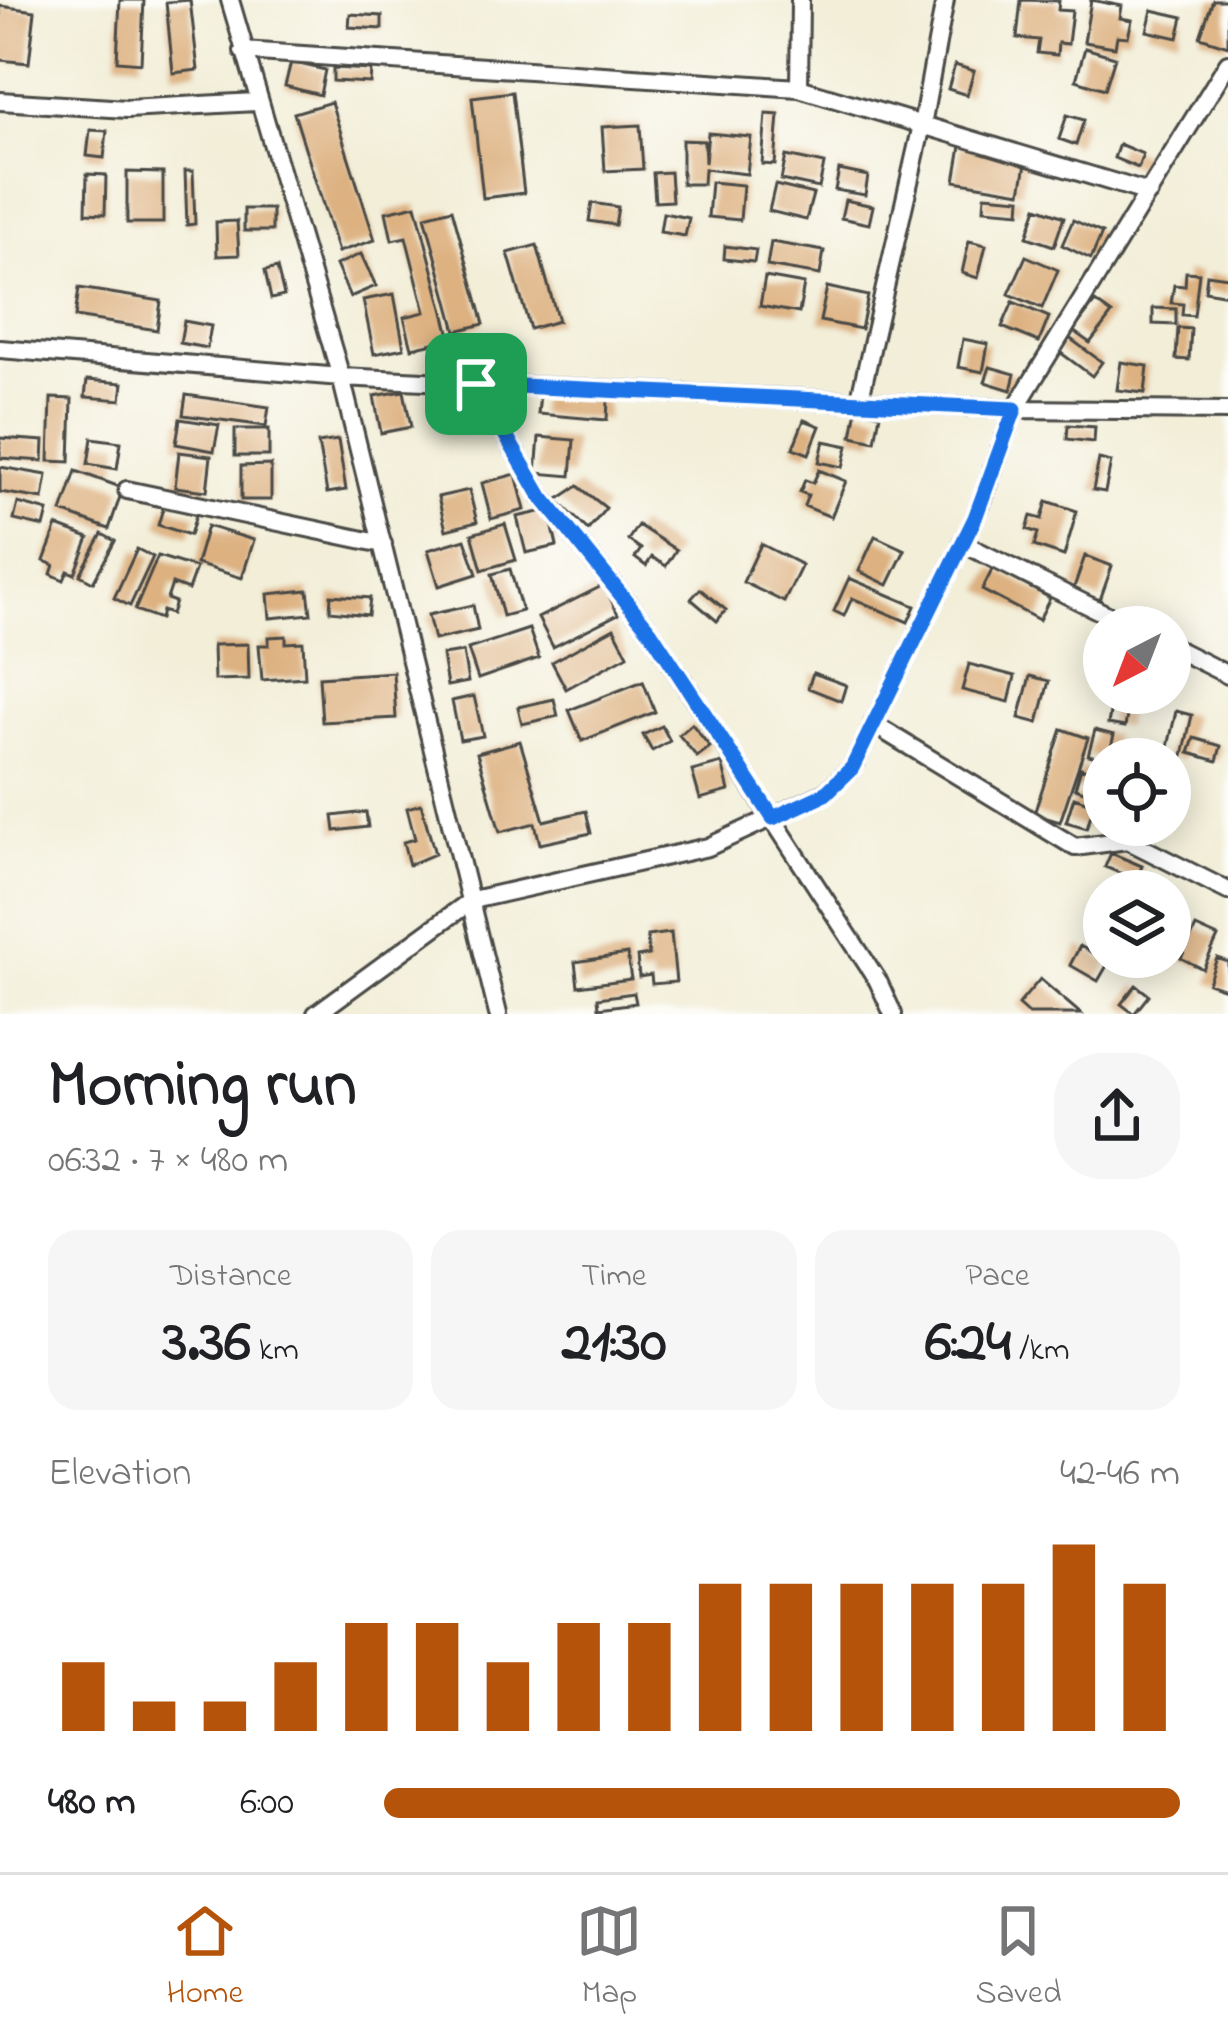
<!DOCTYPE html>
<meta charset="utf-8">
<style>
:root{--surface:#fff;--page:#f6f6f6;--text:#202124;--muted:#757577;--line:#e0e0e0;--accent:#b45309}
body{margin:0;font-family:"Indie Flower",sans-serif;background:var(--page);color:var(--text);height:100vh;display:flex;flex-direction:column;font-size:45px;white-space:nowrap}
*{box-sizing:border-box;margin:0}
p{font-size:39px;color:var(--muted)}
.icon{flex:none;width:66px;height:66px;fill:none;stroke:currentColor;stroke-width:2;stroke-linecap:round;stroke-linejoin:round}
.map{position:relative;height:1014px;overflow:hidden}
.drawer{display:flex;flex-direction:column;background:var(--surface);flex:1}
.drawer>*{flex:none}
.needle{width:78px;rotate:222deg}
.tools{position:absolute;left:1083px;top:606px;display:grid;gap:24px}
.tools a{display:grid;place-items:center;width:108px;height:108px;border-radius:50%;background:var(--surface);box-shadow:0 6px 30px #0003;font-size:60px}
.pin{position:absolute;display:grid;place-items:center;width:102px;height:102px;color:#fff;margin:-51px;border-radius:24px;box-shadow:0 6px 18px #0006}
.round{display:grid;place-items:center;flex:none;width:126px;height:126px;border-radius:48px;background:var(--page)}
.overview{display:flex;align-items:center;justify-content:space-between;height:204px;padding:0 48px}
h1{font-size:66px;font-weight:700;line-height:90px}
.stats{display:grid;grid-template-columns:repeat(3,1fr);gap:18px;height:204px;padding:12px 48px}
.stats div{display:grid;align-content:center;border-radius:30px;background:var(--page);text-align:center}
.stats b{font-size:60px;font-weight:700}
.stats small{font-size:33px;font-weight:400}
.stats p{font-size:33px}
.chart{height:336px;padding:24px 48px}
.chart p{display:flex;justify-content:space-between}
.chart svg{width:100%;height:216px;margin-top:12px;stroke:var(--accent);stroke-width:6}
ul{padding:0 48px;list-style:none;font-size:39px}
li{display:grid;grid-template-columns:192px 144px 1fr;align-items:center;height:90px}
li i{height:30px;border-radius:15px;background:var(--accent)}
.dock{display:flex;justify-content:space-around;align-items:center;height:168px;border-top:3px solid var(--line);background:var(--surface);font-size:33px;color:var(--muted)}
.dock a{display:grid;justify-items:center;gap:6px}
.dock .selected{color:var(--accent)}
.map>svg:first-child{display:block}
.building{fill:#ddb180}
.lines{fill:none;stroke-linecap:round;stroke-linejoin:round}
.minor-casing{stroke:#494845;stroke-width:22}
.minor{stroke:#fff;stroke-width:16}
.route-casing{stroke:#fff;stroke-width:24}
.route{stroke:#1a73e8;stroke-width:15}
</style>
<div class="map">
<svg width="1228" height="1014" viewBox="0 0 1228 1014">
<rect width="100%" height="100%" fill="#fdfcf7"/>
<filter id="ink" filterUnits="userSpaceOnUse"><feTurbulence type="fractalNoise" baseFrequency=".00833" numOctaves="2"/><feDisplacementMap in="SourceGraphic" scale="24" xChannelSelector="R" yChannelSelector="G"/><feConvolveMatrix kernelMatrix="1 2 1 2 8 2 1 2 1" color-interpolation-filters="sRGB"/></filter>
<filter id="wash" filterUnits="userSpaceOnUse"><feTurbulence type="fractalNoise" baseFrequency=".004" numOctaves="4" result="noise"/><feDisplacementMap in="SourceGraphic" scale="48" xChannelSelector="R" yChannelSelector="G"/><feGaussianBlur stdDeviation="2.7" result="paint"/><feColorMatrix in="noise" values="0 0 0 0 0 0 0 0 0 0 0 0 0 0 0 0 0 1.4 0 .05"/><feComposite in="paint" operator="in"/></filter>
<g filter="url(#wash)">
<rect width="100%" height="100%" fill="#f2eed8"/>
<g id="blocks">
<path class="building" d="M120,0h24l-3,63 -24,-2z
M190,0l8,70 -25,3 -7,-71z
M1021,0l38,1 -1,9 14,1 -4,33 -10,-1 -1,12 -20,-2 2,-13 -22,-2z
M1091,0l31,6 -2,12 12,2 -4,17 -11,-1 -2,11 -31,-5z
M1213,0h15v46l-28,-9z
M0,6l35,5 -6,52 -29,-3z
M1152,10l31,7 -5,21 -31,-7z
M350,14l32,2v13l-33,-2z
M1085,48l30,9 -10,32 -29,-9z
M291,62l34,8 -5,25 -35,-9z
M955,65l19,6 -7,24 -19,-6z
M333,68l38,2 -1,13 -37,-2z
M512,92l12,101 -41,5 -11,-101z
M331,102l44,138 -37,12 -44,-139z
M766,114l13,1 -4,50 -13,-1z
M1067,115l17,5 -8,25 -17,-6z
M640,125l3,44 -38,2 -3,-44z
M90,130l17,1 -3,27 -17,-2z
M708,133l43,4 -4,37 -43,-5 -1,15h-21v-44l22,1 1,22z
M1119,144l24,10 -5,14 -24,-10z
M961,146l66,12 -6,34 -66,-11z
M786,156l38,8 -5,24 -38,-8z
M839,170l29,6 -3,19 -30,-5z
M185,171h8l2,53 -8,1z
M127,172l36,1v50h-36z
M670,172l2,29 -17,1 -2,-29z
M87,174l19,1 -1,39 -19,-1z
M711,182l32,3 -3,35 -32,-3z
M775,185l38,9 -7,26 -37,-9z
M985,195l36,3 -1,14 -36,-3z
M845,200l28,6 -4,18 -28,-6z
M592,203l26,4 -3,18 -26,-4z
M416,205l35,134 -39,9 -8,-31 21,-5 -19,-75 -14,3 -6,-28z
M1037,207l27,10 -10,29 -27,-9z
M244,209h28v22h-28z
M452,209l32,115 -28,7 -31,-115z
M663,213l26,5 -4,18 -25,-4z
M1073,220l29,13 -11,26 -29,-14z
M237,221l2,34 -22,1 -1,-34z
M969,241l17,4 -8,33 -16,-5z
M771,242l53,9 -4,24 -53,-9z
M537,245l21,76 -28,8 -22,-76z
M725,246l31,4 -2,12 -30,-3z
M361,254l15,32 -26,11 -14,-32z
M1026,256l32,14 -16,38 -33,-14z
M277,268l7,28 -13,3 -6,-28z
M1186,272l13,1 -5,43 -12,-1 1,-11 -12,-1 3,-18 11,1z
M1207,274l21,3v18l-23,-4z
M765,277l39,7 -5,29 -39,-7z
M827,287l41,9 -7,33 -41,-8z
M79,288l82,13 -4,29 -82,-13z
M394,294l10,54 -30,6 -11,-54z
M1013,302l36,15 -10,25 -37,-15z
M1095,302l17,12 -22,29 -17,-12z
M1153,308l23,1v16l-23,-1z
M184,321l27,5 -4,22 -27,-5z
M1178,328l13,1 -2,31 -13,-1z
M1068,337l34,25 -10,14 -35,-26z
M963,339l25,5 -5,28 -25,-5z
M1121,362l27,4 -3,27 -28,-3z
M990,367l25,7 -4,16 -26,-8z
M87,380l36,3 -2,17 -36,-3z
M404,391l7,36 -30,6 -7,-37z
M540,394l68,6 -1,20 -69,-6z
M186,395l83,12 -3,19 -83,-11z
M51,398l21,1 -2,63 -21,-1z
M857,409l23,5 -5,27 -23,-5z
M180,419l39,6 -5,26 -38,-7z
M804,420l16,6 -11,28 -16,-6z
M1068,425l27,2 -1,15 -27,-3z
M235,429h34v27h-34z
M539,437l35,3 -3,36 -35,-3z
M0,438l44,3 -1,20 -43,-3z
M92,438l29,4 -4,27 -29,-5z
M338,440l8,50 -19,3 -9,-50z
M824,441l24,5 -5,21 -24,-5z
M179,452l32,4 -4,35 -32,-4z
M1099,459l12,3 -6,30 -12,-2z
M271,465v35h-30v-34z
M0,467l47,8 -4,24 -43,-7z
M819,470l27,11 -15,36 -27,-11 4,-11 -8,-3 5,-12 8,3z
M76,471l47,17 -14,41 -47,-17z
M516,474l9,36 -34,9 -9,-36z
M578,486l28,22 -18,22 -31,-30z
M469,490l8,32 -31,8 -8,-33z
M1047,501l30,10 -13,45 -30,-10 4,-13 -11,-4 4,-13 11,3z
M18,503l30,8 -4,16 -30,-7z
M164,505l32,10 -6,20 -32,-10z
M549,510l8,36 -31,7 -9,-36z
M505,524l11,36 -34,10 -10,-36z
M638,525l38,25 -10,16 -14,-9 -6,9 -11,-8 6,-9 -13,-9z
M57,526l32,12 -14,36 -7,-3 -4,9 -13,-6 3,-9 -10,-4z
M207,526l47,14 -12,38 -46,-14z
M102,534l13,7 -22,41 -13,-7z
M875,536l30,14 -17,35 -29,-14z
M465,539l12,35 -38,12 -11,-36z
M761,544l41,21 -18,37 -41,-20z
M137,549l16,8 -23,49 -16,-8z
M158,556l38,12 -8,22 -16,-6 -5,15 8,3 -4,12 -9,-3 -2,8 -25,-9z
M1085,556l27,10 -12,34 -27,-10z
M993,568l57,30 -11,22 -57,-30z
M510,569l12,42 -19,5 -11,-42z
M849,578l66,28 -7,16 -56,-24 -8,18 -10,-5z
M604,585l14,29 -65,33 -15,-29z
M700,589l26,21 -9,11 -26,-22z
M308,590l3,24 -41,4 -2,-24z
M331,595l39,3 -2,17 -38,-4z
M473,605l5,25 -44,10 -6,-25z
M614,628l14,27 -62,34 -14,-27z
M529,629l10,29 -61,21 -10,-30z
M286,636v7l17,-1 2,35 -43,3 -3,-35h10v-8z
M248,644l1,35 -35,1 -1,-35z
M463,652l5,30 -21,4 -5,-31z
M969,664l46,12 -6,26 -47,-12z
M393,672l3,46 -74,4 -3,-45z
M813,673l33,12 -5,16 -33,-13z
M1030,676l19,5 -11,42 -19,-5z
M643,681l12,31 -73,29 -13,-31z
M474,696l9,40 -23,4 -8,-39z
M554,699l4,17 -36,8 -4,-17z
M1112,702l17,3 -4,22 -17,-3z
M1176,711l16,4 -10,45 -16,-4z
M692,724l18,23 -13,10 -18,-22z
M662,726l8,15 -18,10 -9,-16z
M1062,729l26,9 -28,84 -26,-8z
M1095,730l19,5 -6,24 -20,-4z
M1194,738l27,8 -4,15 -28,-8z
M520,741l24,80 42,-10 5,22 -51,11 -5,-21 -35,9 -23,-79z
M722,763l7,28 -29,8 -8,-28z
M1081,768l18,7 -6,19 -18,-6z
M1074,797l20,7 -7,24 -21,-6z
M421,804l14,50 -26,11 -6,-23 12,-3 -8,-31z
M366,812l2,15 -33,4 -2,-15z
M1111,853l31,13 -6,14 -31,-13z
M1196,927l22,10 -15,32 -22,-11z
M671,933l5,49 -24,2 -1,-9 -12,2 -2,-20 12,-2 -2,-19z
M1080,946l29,16 -11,19 -28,-16z
M627,954l4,25 -53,7 -3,-24z
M1217,958l11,4v28l-20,-7z
M1040,979l41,35h-53l-10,-9z
M1136,985l13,10 -15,19 -13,-10z
M634,993l2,10 -37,5 -1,-10z"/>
</g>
</g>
<g filter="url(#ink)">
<use href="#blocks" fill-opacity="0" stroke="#494845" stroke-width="3"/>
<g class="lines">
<defs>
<path id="minor" d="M230,0l111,377 157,637
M800,0l-1,88 350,105
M243,51l556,37
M0,101l127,8 129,-7
M0,349l341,28 674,32 213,2
M476,384l63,109 112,139 227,349 15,33
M859,402l63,-277 23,-125
M127,490l256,54
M962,543l170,84
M1170,646l58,29
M873,724l202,123 52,-7 101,51
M316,1014l156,-114 236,-53 117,-54 27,-25 123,-250 40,-109 213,-346"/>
</defs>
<use href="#minor" class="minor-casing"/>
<use href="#minor" class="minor"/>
</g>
</g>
<g class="lines" filter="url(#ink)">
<defs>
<path id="route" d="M476,384l539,25 -40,109 -123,250 -27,26 -52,24 -122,-186 -112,-139z"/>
</defs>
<use href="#route" class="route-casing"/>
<use href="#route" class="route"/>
</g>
</svg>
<div class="tools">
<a><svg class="needle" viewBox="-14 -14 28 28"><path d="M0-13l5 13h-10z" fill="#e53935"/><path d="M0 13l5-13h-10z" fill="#757577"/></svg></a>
<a><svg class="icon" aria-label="locate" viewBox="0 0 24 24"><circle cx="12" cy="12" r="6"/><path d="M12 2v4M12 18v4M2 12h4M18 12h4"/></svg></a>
<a><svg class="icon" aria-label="layers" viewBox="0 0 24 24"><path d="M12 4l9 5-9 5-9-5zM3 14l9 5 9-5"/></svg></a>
</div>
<div class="pin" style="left:476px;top:384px;background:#1e9e55"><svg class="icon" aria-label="arrive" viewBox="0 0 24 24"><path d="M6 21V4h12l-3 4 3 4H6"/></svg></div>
</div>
<section class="drawer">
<div class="overview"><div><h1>Morning run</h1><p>06:32 · 7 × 480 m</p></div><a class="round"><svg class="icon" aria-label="share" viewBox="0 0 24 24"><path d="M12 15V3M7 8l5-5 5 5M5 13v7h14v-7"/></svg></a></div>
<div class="stats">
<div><p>Distance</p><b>3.36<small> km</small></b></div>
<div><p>Time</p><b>21:30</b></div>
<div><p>Pace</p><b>6:24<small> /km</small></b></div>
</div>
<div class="chart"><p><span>Elevation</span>42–46 m</p>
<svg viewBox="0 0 160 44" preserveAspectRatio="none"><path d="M5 44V30M15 44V38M25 44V38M35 44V30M45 44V22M55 44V22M65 44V30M75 44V22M85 44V22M95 44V14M105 44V14M115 44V14M125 44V14M135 44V14M145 44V6M155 44V14"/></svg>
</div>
<ul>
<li><b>480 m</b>6:00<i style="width:100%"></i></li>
</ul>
</section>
<nav class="dock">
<a class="selected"><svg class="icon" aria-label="home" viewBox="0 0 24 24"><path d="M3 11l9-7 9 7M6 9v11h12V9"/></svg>Home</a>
<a><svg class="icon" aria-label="map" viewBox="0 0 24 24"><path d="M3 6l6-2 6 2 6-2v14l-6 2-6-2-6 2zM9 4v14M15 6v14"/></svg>Map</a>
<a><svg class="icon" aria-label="saved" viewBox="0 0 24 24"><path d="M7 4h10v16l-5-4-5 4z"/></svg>Saved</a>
</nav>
